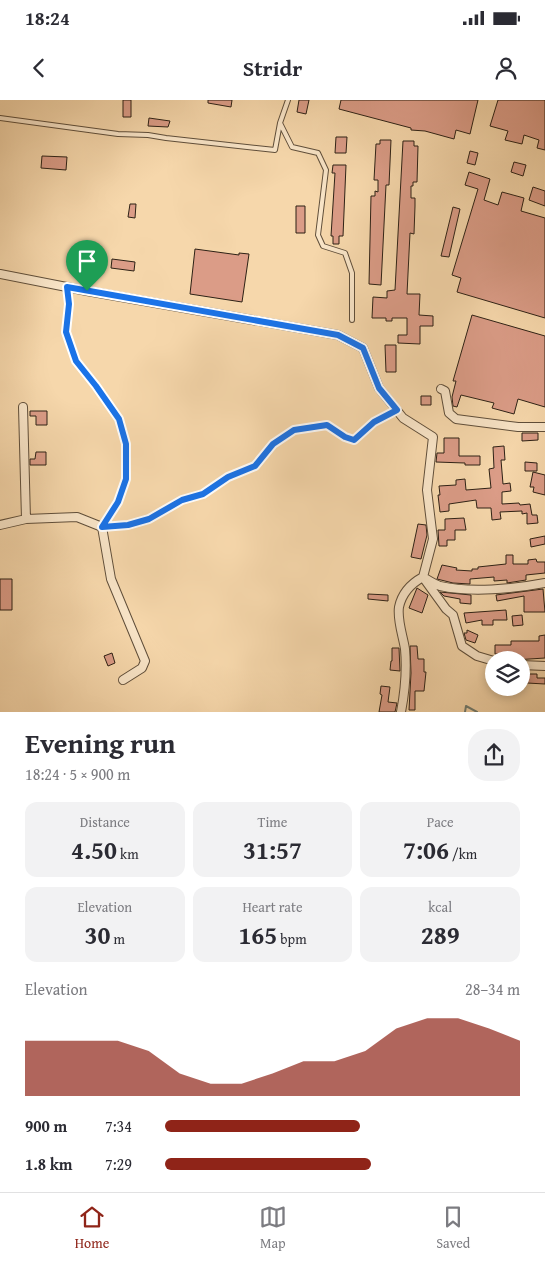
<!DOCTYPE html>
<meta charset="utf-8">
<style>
:root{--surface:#fff;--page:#f2f2f3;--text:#2b2b33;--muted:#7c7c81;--line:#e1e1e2;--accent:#8f2418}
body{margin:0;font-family:"Gentium Book Plus",serif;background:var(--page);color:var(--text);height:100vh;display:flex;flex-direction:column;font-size:19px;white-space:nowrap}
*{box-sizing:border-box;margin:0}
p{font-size:16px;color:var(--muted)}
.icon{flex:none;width:28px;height:28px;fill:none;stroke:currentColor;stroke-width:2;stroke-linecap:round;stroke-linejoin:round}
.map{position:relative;height:612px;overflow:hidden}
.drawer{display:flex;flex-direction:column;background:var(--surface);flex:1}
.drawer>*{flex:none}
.fabs{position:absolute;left:485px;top:551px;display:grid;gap:10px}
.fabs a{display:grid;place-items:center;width:45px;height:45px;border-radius:50%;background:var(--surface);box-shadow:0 2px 8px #0003;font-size:25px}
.pin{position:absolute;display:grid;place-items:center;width:42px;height:42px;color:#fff;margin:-51px -21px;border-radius:50% 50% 50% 0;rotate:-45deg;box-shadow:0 0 5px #0007}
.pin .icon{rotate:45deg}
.round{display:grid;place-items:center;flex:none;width:52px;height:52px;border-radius:20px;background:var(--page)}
.headline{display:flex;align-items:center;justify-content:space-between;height:85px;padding:0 25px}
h1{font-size:28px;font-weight:700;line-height:38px}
.metrics{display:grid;grid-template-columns:repeat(3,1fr);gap:8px;height:85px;padding:5px 25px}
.metrics div{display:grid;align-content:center;border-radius:12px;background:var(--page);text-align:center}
.metrics b{font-size:25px;font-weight:700}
.metrics small{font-size:14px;font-weight:400}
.metrics p{font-size:14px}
.chart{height:140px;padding:10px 25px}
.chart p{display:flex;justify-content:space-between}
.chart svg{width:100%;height:90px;margin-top:5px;fill:var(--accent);opacity:.7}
ul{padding:0 25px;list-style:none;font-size:16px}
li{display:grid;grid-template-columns:80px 60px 1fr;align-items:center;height:38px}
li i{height:12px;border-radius:6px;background:var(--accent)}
.status{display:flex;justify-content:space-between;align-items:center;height:35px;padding:0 25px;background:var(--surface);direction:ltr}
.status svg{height:14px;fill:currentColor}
header{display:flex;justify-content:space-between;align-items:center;height:65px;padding:0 25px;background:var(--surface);font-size:22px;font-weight:700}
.dock{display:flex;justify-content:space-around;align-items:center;height:70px;border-top:1px solid var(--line);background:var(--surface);font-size:14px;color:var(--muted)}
.dock a{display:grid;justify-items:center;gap:2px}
.dock .current{color:var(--accent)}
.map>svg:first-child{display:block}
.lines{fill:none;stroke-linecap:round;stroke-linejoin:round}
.stream{stroke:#707c70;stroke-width:2}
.building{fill:#db9c87;stroke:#2d2115}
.service-casing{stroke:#5f4e3a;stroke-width:6}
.minor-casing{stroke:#5f4e3a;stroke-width:10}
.path{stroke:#2d2115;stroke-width:1;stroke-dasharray:1 2.5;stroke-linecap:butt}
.service{stroke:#f9e5c8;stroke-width:4}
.minor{stroke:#f9e5c8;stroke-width:8}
.route-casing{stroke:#fff;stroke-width:10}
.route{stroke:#1a73e8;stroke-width:6}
</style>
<div class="status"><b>18:24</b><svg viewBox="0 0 49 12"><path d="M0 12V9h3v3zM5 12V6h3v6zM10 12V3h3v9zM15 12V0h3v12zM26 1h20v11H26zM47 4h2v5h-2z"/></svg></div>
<header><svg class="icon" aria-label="back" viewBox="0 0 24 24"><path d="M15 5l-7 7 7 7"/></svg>Stridr<svg class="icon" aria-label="person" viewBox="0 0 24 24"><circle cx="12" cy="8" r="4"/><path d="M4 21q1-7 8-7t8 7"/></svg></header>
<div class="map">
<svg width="545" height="612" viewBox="0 0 545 612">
<rect width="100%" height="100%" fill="#f6d7ab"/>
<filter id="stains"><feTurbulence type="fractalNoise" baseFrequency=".004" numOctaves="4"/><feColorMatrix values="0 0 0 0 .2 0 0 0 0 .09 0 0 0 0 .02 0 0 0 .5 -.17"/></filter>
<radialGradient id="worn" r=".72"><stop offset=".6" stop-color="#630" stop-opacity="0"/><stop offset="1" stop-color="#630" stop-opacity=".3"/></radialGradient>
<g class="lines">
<path class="stream" d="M465,612l1,-6 11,6"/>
</g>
<path class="building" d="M123,0h8v17h-8z
M208,0h24l-1,7 -23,-4z
M299,0h10l-3,14 -9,-2z
M341,0h137l-8,34 -14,-4 -2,9 -29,-8 -14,-1v-2l-72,-19z
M498,0h47v50l-8,-2 2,-8 -15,-5 -2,9 -17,-4 3,-9 -18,-5z
M149,18l21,3 -2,6 -20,-1z
M336,37h11l-1,16h-11z
M380,40h11l-2,45h-3l-5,100 -12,-1 2,-88h4v-5l3,1v-12h-4l2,-36h4z
M403,41h11v5h4l-1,36h-4v4h-2v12h4v8l-1,28 -4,-1 -3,61h13l-1,21 14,1v10h-13v18l-22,-1v-8h9v-17h-15v3h-6v-3h-14l1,-21 14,1v-7l8,-1z
M470,51l8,2 -3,12 -8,-2z
M42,56l25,1 -1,13 -25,-2z
M514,62l12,3 -3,11 -12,-4z
M333,65h13l-3,71h-4v8h-6v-8h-2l4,-63h-3z
M469,72l21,7 -6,21 14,5 4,-13 22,6 -3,13 24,7v100l-88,-26 4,-14 -9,-3 26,-86 -13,-4z
M533,87l12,4v15l-16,-6z
M130,104h6l-1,14 -7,-1z
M296,106h9v27h-9z
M453,107l7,2 -11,48 -8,-1z
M195,149l44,6v-2l10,1 -7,48 -52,-8z
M112,159l23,3 -1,9 -23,-3z
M472,215l73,21v71l-27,-8 -4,15 -22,-6 2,-5 -33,-8 -4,12 -4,-1 -1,-9 4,-16h-3z
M385,245h11v27h-10z
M421,296h10v9h-10z
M30,311h17v14h-11v-9h-6z
M522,333h16v7l-16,1z
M444,338h15v18h21v9h-15v-2l-29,-1 1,-9h7z
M504,346l1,14h-4l2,24 7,-1 1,8 -9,1v12l17,-1 1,2 10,-1 2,11h5l1,8 -11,1v-11l-5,1v-3l-22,1 1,7 -9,1 -1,-12h-14l-1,-8 -27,4v7l-9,1 -2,-17h2l-1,-9 17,-1v-5l9,-1 1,11 25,-2 -2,-19 5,-1 -1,-21z
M36,352h10v13h-16v-6h5z
M525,362l12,1v8h-12z
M533,372l12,3v20l-12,-3 1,-5h-4z
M464,418l2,12h-11v10h-8v6h-8l-1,-16h7v-11z
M418,424l8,1 1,10 -6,24 -10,-2z
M545,436v8l-14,3 -1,-8z
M506,455h7v9h15v-4l8,-1 1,3h8v11l-19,2v5l-19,3v-3l-13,1v-4l-24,2v5l-17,-1 -16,-4 5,-14 15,3 -1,2 16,1v-2h6v-2l28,-3z
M0,479h12v31h-12z
M417,488l11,7 -6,18 -13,-5z
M543,489l2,23h-21v-16l-27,5 -1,-6z
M440,492l31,3v9l-11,-1v-4l-16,-3z
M368,494l20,1v6l-20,-2z
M506,510l1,10h-14v5h-11v-5l-16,3 -2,-10z
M522,515l1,10 -10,1 -1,-10z
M467,530l11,5 -3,8 -9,-3 -2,-7h3z
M545,535v23l-31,2v-6h-19v-9h16v-4h28v-5z
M410,546h7l1,13h6v13h2l-2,19h-9v19h-6l2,-37z
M392,548h7l1,23 -10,-1 1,-9h1z
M112,553l3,10 -7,3 -4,-10z
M521,574h16v4h8v6l-18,-1v-3h-6z
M381,586l9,1 -2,15 9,1 -2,9h-16l3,-17 -2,-1z"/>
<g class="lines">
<defs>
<path id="service" d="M288,0l-8,23 12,24 26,6 8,17 -8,65 5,11 22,7 7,20v47
M0,18l118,16 30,1 18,3 109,12 5,-27"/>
<path id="minor" d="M0,174l87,17 251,44 25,13 16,40 24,30 30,19 -6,53 6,49 -10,38c-11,6 -21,16 -24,30 -2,13 4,29 6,42 2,22 0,42 -4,63
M441,289l4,2 4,22 7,6 62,8h27
M26,419l51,-2 25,10 9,52 34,82 -3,7 -19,12
M0,425l26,-6 -3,-112
M423,477c5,3 11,7 17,9 30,7 74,3 105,-3
M425,480l21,29 7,6 9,31 15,10 17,5
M521,565l24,1"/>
</defs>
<use href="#service" class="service-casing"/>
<use href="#minor" class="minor-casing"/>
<path class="path" d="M68,196l-2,36 10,29 20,25 23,33 7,25v35l-8,23 -12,18
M110,426l18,-1 21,-6 33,-19 21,-7 25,-16 27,-11 18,-22 21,-14 33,-5 18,12 9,3 20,-18 15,-8"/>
<use href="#service" class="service"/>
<use href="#minor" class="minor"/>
</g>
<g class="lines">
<defs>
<path id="route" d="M67,187l271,48 25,13 16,40 18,22 -23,12 -20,18 -9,-3 -18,-12 -33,5 -21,14 -18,22 -27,11 -25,17 -21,6 -33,19 -21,6 -26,2 16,-25 8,-23v-35l-7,-25 -23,-33 -20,-25 -10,-29 3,-28z"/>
</defs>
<use href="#route" class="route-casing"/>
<use href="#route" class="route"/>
</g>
<rect width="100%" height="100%" filter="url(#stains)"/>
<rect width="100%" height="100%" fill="url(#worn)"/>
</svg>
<div class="fabs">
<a><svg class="icon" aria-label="layers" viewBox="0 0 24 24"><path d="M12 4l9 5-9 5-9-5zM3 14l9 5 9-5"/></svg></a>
</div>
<div class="pin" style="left:87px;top:191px;background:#1e9e55"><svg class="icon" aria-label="arrive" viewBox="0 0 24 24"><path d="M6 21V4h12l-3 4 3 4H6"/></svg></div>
</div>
<section class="drawer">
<div class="headline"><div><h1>Evening run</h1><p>18:24 · 5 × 900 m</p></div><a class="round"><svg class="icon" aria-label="share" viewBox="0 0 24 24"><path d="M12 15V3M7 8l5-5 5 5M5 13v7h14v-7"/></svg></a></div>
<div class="metrics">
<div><p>Distance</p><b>4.50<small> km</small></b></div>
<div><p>Time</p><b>31:57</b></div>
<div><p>Pace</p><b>7:06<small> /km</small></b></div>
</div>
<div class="metrics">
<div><p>Elevation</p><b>30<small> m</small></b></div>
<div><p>Heart rate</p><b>165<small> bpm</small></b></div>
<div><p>kcal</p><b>289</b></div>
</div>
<div class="chart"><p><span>Elevation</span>28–34 m</p>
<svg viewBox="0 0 160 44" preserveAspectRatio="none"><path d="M0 44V17L10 17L20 17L30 17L40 22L50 33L60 38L70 38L80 33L90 27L100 27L110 22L120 11L130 6L140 6L150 11L160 17V44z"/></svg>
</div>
<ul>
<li><b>900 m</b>7:34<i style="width:55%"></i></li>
<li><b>1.8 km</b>7:29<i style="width:58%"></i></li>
</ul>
</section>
<nav class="dock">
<a class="current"><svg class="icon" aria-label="home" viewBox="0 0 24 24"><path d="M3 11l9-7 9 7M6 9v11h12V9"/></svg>Home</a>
<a><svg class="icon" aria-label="map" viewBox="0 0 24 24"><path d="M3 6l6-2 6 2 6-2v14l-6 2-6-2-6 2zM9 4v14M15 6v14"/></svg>Map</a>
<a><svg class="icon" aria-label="saved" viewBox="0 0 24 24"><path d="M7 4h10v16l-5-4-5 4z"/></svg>Saved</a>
</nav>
